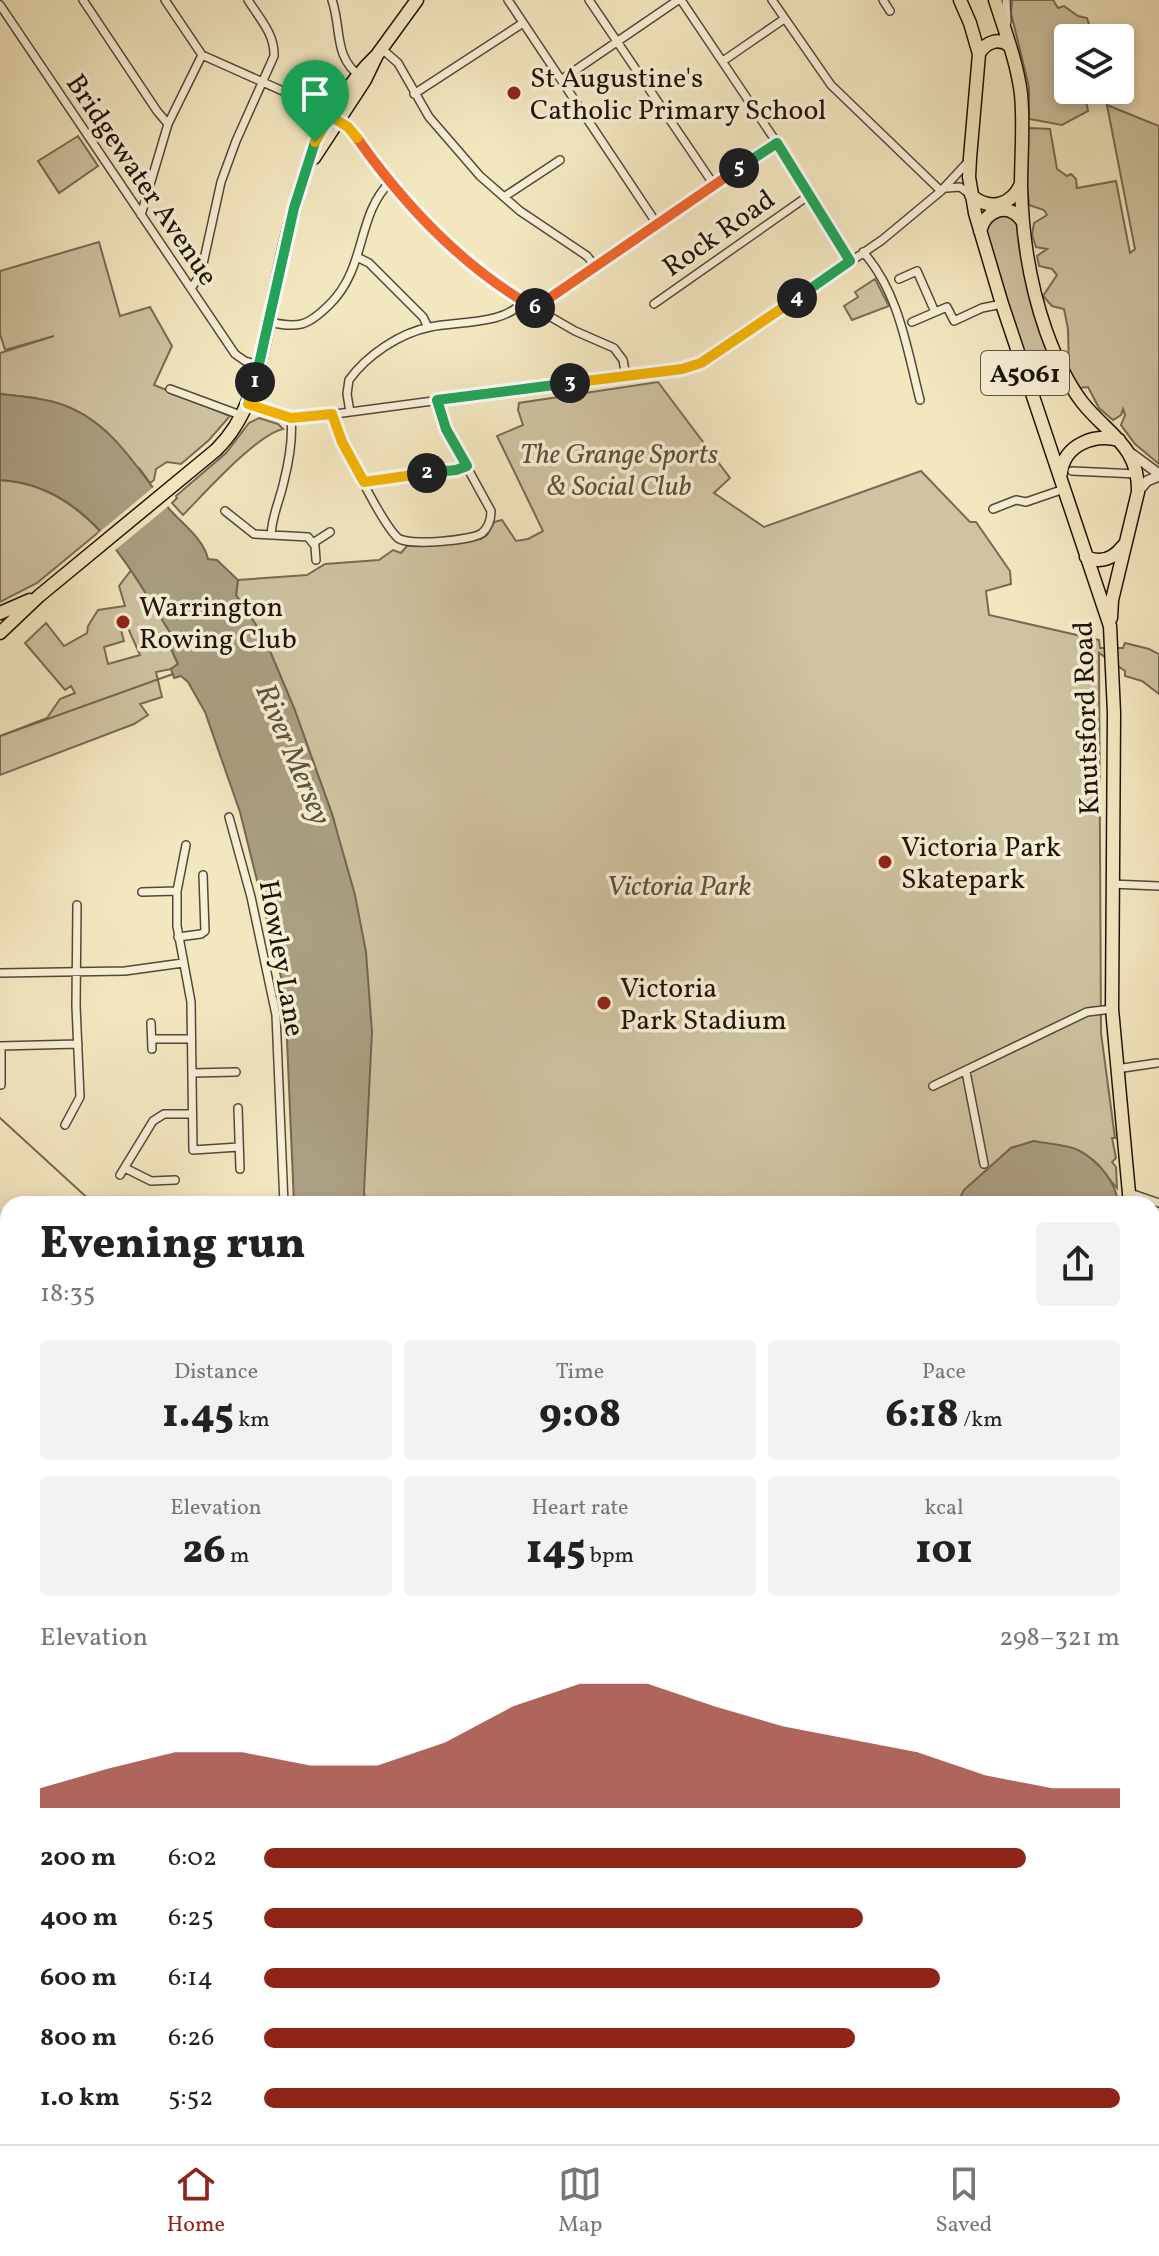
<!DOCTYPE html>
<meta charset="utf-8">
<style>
:root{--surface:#fff;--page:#f2f2f2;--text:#222;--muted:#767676;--line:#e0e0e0;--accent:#8f2418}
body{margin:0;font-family:Vollkorn,serif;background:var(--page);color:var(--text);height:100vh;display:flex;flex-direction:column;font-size:30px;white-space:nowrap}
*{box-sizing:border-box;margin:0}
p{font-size:26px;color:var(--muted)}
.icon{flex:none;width:44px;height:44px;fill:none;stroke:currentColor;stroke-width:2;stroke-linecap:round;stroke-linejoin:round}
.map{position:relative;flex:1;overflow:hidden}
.side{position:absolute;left:0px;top:1196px;width:1160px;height:948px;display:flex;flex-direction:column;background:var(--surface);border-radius:24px 24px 0 0;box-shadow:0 4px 12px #0003}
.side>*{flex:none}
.fabs{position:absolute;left:1054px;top:24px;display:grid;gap:16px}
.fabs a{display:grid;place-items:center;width:80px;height:80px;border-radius:8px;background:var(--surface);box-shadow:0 4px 12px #0003;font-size:40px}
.pin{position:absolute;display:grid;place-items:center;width:68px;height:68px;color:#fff;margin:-82px -34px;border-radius:50% 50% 50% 0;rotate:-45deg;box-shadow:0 0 8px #0007}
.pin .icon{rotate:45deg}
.km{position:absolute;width:40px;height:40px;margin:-20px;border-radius:50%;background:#222;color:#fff;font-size:22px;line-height:40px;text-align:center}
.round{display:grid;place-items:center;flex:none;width:84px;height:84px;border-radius:8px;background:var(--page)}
.head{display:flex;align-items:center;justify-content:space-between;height:136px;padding:0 40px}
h1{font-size:44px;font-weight:800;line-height:60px}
.figures{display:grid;grid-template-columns:repeat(3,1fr);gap:12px;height:136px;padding:8px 40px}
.figures div{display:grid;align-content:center;border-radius:8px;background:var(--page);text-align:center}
.figures b{font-size:40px;font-weight:800}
.figures small{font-size:22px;font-weight:400}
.figures p{font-size:22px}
.chart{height:224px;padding:16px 40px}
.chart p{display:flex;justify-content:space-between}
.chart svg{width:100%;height:144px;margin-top:8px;fill:var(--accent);opacity:.7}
ul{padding:0 40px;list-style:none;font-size:26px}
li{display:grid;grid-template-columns:128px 96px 1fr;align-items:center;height:60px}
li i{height:20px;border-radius:10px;background:var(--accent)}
.menu{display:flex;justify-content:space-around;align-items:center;height:112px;border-top:2px solid var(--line);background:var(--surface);font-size:22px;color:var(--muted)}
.menu a{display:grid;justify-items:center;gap:4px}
.menu .selected{color:var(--accent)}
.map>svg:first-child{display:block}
.green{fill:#cfc3a1;stroke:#766c55;stroke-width:2;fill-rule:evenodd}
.water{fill:#aa9f82;stroke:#726752;stroke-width:2}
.pier{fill:#f3e7c0}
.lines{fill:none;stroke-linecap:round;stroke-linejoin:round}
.stream{stroke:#726752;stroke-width:2}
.pedestrian-casing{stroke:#524937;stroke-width:9}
.minor-casing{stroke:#524937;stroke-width:10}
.tertiary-casing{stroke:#524937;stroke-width:12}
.primary-casing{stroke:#1d1409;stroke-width:15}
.trunk-casing{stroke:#1d1409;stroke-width:15}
.pedestrian{stroke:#f7efd6;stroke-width:6}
.minor{stroke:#f7efd6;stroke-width:7}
.tertiary{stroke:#f7efd6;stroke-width:9}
.primary{stroke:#f3e7c0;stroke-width:12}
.trunk{stroke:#f3e7c0;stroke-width:12}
.split-1-casing{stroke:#fff;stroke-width:16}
.split-2-casing{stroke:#fff;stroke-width:16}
.split-3-casing{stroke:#fff;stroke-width:16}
.split-4-casing{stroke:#fff;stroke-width:16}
.split-5-casing{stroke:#fff;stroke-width:16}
.split-6-casing{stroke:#fff;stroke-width:16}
.split-7-casing{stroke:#fff;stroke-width:16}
.split-8-casing{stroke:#fff;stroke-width:16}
.split-1{stroke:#22a559;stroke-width:10}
.split-2{stroke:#f5b400;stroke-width:10}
.split-3{stroke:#22a559;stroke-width:10}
.split-4{stroke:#f5b400;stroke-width:10}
.split-5{stroke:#22a559;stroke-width:10}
.split-6{stroke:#f0652b;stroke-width:10}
.split-7{stroke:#f0652b;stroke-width:10}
.split-8{stroke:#f5b400;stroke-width:10}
.poi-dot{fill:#8f2418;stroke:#f7efd6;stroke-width:3}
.labels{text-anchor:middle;stroke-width:7;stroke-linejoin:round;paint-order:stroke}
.shield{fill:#f7efd6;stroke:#5e5646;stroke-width:2}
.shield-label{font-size:26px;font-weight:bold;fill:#1d1409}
.poi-label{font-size:28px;fill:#1d1409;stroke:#f7efd6;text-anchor:start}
.street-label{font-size:28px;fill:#1d1409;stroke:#f7efd6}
.park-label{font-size:28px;font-style:italic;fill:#5b513e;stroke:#f7efd6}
.water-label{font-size:30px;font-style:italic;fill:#5c533f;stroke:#f7efd6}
</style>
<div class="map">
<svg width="1159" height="2144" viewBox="0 0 1159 2144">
<rect width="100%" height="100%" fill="#f3e7c0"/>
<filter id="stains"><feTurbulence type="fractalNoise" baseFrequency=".0025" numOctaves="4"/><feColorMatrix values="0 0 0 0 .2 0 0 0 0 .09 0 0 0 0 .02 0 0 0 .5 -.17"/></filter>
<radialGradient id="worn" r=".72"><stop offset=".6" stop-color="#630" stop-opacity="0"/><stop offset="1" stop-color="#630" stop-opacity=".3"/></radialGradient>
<path class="green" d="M1012,0h41l5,8 6,-2 14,10 9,2 3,9 8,4 -2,7h-28v52h16l4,21 -26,14 -33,-6v-32l-18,-74z
M1107,105l52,21v338l-24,-20 -14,-19 4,-10 -2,-6 -2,6 -8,5 -14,-12 -11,-21 -9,1 -10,-18 -1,-41 -4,-20 -12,-3 -9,-10 14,-21 -5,-6 -13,-3 -2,-10 10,-7 -11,-2 -4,-12 2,-12 13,-8 -3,-5 -15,-5c-1,-24 -12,-55 0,-77l21,1 7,40 10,7 4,-2 5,5 1,9 39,-7 14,72 5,-4z
M78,136l20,30 -39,27 -21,-32z
M991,213l26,1 39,142 -34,7 -41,-137z
M99,242l21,74 30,-9 22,39 -18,39 76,31 -21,24 -28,24 -14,-2 -11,7 -2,11 -4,3 -10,-14 -104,-71 -36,-4v-41l54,-17 -49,14 -5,-16v-63z
M875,279l14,27 -37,14 -8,-14 14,-9 -3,-5z
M658,382l72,96 -16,15 50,34 157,-56 49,51h6l34,49 1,13 -25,7 3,24 110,25 1,8h23l2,-5 24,6 10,5v40l-17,-13 -17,-5v-5l-26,-18 2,380 14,105h-3l4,20 -4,4 4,5 1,21 -24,-27 -59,-20 -23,7 -47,42 -7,14h-592l-31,-384 -40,-112 -30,-71 -28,-42 2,-15 69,-5 18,-11 54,-4 14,-10 8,3 6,-7 74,-7 6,-4 7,-13 8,-2 14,21 12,-2 15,-8 -46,-95 26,-11 -5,-15 1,-7z
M259,418l19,6 5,5c-27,6 -78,64 -100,86l-11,-12 5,-5 -1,-2 50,-43 23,-30z
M0,480c41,2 72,22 100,51l-63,52 -37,19z
M132,569l40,66 -4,7 10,22 -7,5 -15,3 6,25 -22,7 8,11 -14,9 -134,51v-39l47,-18 13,-19 15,-6 -4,-7 -6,4 -40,-47 21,-20 18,23 23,-13 1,-7 10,-16 27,-4 -6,-20zM128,628l12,27 -32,9 -4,-17 20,-6 -3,-11z
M0,1689l8,2v207l-8,-2z"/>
<path class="water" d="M0,394c24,3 51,4 73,15 44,20 68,66 98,102 13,14 33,29 37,48l9,1 21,20 -2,15 28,42 30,71 38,106 23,81 11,57 6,80 -8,160 1,12h-71l-9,-211 -45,-181 -35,-100 -17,-30 -7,-6 -7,2 -3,-9 7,-5 -10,-22 3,-8c-42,-66 -82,-149 -171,-154z
M1034,1141c13,3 32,3 44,9 20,10 39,33 40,54h-161l7,-14 47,-42z
M1152,1622l7,17v120l-7,-16z"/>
<path class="pier" d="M156,485l15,19 -57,47 -17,-17z"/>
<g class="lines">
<path class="stream" d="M0,736l173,-62
M0,1118l94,86"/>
<defs>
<path id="pedestrian" d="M848,2142l8,-6"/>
<path id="minor" d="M83,0l74,111 11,13
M165,0l37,55 119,53
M332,0c10,29 1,57 29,77
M508,0l149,224
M589,0l125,185
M681,0l96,143 73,118
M772,0l59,85 110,106
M883,0l7,11
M1006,0l1,22
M0,5l235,349 10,7 14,4
M382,49l16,14 31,54 51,59 40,35 67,45 8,10
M723,61l61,-42
M561,80l117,-80
M414,94l109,-71
M335,119l13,8 42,55 62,67 40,32 31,20 52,30 39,17 9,12 3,16
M947,188l13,-1 11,8
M504,197l56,-37
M141,215l27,-91 34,-69
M863,252c36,40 44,97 57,148
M357,257l12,6 54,54 5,10
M899,279l18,-8 18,41
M191,289l10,-16 20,-91 15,-41 38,-85c1,-22 -15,-38 -26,-56
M654,304l154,-108
M537,309l6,-8 234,-158
M268,322c31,6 39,5 62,-18 37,-37 26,-88 60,-122
M912,322l35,-15 7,14 28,-13 20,-4
M170,389l73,27
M248,404c21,4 35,15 57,14l384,-51 22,-10 171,-117 59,-49 26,-28
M350,412l-3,-18 2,-14c18,-25 51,-47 81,-53 27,-6 76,-2 93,-26
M332,414c6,22 50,110 66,124 10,8 73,3 84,-5 7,-6 9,-13 9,-22l-45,-82 -9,-29
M1072,471l65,3
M364,482l92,-12 11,-4
M993,509l23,-9 10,2 38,-13
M225,511l29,23 54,3 7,9 1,14
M271,535c1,-20 9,-35 13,-54 5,-20 9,-43 7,-63
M313,543l17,-11
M229,817l22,80 25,118 8,189
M186,845l-9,46v35l14,76 2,148 46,-3
M1111,884l48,2
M142,892l35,-1
M178,937l23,-3 4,-3 -2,-56
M0,973l125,-2 58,-8
M151,1023l1,26
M152,1039h39
M0,1046l78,-2
M1,1046v39
M1116,1069l41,-6
M966,1072l18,92
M192,1073l44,-1
M933,1086l154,-74 25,-3
M238,1108l2,61
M65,1125l15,-28 -4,-91 1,-101
M125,1168l26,13 24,-1
M120,1175l33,-54 11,-7h28
M1130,1193l29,10
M0,1427l8,-4
M1152,1798l7,18
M0,1955l8,3
M0,2019l8,1
M0,2095l8,2
M293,2136l11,8
M877,2136l6,8
M954,2136l7,8
M1027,2136l5,8
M1128,2136l9,8
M440,2139l18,5
M29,2144l2,-8
M268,2144l5,-8
M364,2144l5,-8
M766,2144l1,-8
M779,2144l10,-8
M842,2144l1,-8
M1118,2144l4,-8"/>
<path id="tertiary" d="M1132,454l27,20
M1138,492l9,-11 12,-5
M0,1484l8,20
M585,2136l6,8"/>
<path id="primary" d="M314,158l51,-78 12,-25 40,-55
M0,613l30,-13
M0,633l39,-37 177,-146c37,-36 43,-85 54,-134 20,-94 35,-192 107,-261
M0,1891l8,2
M204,2136l5,8"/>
<path id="trunk" d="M960,0l10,23 9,31 -9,104 -1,19 6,36 27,91 108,322 4,87 -2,296 18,195
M995,0c10,31 22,62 26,94 3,31 0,62 0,92 1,49 9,99 25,145 9,25 20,50 36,71 25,32 57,43 56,90l-26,108 -1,18
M979,54c6,-12 20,-17 31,-8
M971,195c18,16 40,11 50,-11
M980,231c6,-22 29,-30 43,-9
M1061,473c3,-28 33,-40 58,-33
M1086,557c15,7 28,1 37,-11
M1152,1452l7,35
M1152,1511l7,31"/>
</defs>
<use href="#pedestrian" class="pedestrian-casing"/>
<use href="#minor" class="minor-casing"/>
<use href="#tertiary" class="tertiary-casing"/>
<use href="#primary" class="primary-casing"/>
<use href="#trunk" class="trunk-casing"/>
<use href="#pedestrian" class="pedestrian"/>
<use href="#minor" class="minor"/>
<use href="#tertiary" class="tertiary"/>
<use href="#primary" class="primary"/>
<use href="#trunk" class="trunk"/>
</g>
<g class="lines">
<defs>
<path id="split-1" d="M255,382l39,-174 21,-66"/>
<path id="split-2" d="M255,382l-7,22 43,14 41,-4 10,28 22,40 63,-9"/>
<path id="split-3" d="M427,473l29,-3 11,-4 -21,-37 -9,-29 133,-17"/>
<path id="split-4" d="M570,383l112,-14 19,-6 96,-65"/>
<path id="split-5" d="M739,168l38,-25 73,118 -53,37"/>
<path id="split-6" d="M535,308l204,-140"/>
<path id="split-7" d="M357,138c48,68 105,129 178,170"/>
<path id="split-8" d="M315,142l15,-26 18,11 9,11"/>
</defs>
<use href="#split-1" class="split-1-casing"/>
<use href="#split-2" class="split-2-casing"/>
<use href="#split-3" class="split-3-casing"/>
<use href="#split-4" class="split-4-casing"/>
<use href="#split-5" class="split-5-casing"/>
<use href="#split-6" class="split-6-casing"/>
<use href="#split-7" class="split-7-casing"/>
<use href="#split-8" class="split-8-casing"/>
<use href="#split-1" class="split-1"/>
<use href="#split-2" class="split-2"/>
<use href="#split-3" class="split-3"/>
<use href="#split-4" class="split-4"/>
<use href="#split-5" class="split-5"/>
<use href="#split-6" class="split-6"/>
<use href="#split-7" class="split-7"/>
<use href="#split-8" class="split-8"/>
</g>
<g class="poi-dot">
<circle cx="514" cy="93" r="8"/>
<circle cx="123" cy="622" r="8"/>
<circle cx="885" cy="862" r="8"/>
<circle cx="604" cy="1003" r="8"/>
</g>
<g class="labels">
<rect class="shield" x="981" y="351" width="88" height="44" rx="6"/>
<g class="shield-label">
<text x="1025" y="382">A5061</text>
</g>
<g class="poi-label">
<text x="530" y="87">St Augustine's<tspan x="530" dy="32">Catholic Primary School</tspan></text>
<text x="139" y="616">Warrington<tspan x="139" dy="32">Rowing Club</tspan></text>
<text x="901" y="856">Victoria Park<tspan x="901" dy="32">Skatepark</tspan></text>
<text x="620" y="997">Victoria<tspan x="620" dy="32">Park Stadium</tspan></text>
</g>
<g class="street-label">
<text transform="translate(143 179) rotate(56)" y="10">Bridgewater Avenue</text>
<text transform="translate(718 232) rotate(-35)" y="10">Rock Road</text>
<text transform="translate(1085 718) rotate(-92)" y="10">Knutsford Road</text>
<text transform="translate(283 958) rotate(80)" y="10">Howley Lane</text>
</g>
<g class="park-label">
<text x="619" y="463">The Grange Sports<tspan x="619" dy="32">&amp; Social Club</tspan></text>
<text x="679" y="895">Victoria Park</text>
</g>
<g class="water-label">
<text transform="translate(294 754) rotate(67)" y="10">River Mersey</text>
</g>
</g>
<rect width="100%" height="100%" filter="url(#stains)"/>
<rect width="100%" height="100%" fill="url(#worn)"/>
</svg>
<div class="fabs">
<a><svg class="icon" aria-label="layers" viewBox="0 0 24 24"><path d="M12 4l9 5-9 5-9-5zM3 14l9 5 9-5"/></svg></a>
</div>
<div class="pin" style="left:315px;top:142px;background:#1e9e55"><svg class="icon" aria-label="arrive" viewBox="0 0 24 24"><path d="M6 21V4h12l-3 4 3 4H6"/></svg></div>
<b class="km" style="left:255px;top:382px">1</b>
<b class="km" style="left:427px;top:473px">2</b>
<b class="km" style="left:570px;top:383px">3</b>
<b class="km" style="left:797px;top:298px">4</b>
<b class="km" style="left:739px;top:168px">5</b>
<b class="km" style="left:535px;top:308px">6</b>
<section class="side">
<div class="head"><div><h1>Evening run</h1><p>18:35</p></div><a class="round"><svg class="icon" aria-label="share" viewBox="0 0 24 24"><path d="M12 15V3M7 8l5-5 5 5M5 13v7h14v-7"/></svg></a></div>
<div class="figures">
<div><p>Distance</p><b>1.45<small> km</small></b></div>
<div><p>Time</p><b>9:08</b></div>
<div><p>Pace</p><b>6:18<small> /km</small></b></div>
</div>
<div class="figures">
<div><p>Elevation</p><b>26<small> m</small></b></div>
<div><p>Heart rate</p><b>145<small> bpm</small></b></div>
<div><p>kcal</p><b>101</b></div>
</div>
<div class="chart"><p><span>Elevation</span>298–321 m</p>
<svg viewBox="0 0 160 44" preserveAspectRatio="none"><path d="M0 44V38L10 32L20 27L30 27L40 31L50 31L60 24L70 13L80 6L90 6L100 13L110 19L120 23L130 27L140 34L150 38L160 38V44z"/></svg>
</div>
<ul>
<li><b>200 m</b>6:02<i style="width:89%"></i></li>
<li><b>400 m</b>6:25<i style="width:70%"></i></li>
<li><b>600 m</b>6:14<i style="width:79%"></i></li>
<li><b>800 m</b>6:26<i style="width:69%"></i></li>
<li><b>1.0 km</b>5:52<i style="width:100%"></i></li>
</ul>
</section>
</div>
<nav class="menu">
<a class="selected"><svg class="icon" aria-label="home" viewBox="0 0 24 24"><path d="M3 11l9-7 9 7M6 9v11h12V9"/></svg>Home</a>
<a><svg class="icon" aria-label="map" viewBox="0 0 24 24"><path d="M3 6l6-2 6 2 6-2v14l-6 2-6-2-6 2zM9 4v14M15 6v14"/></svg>Map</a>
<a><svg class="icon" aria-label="saved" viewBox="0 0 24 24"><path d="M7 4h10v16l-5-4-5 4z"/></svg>Saved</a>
</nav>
